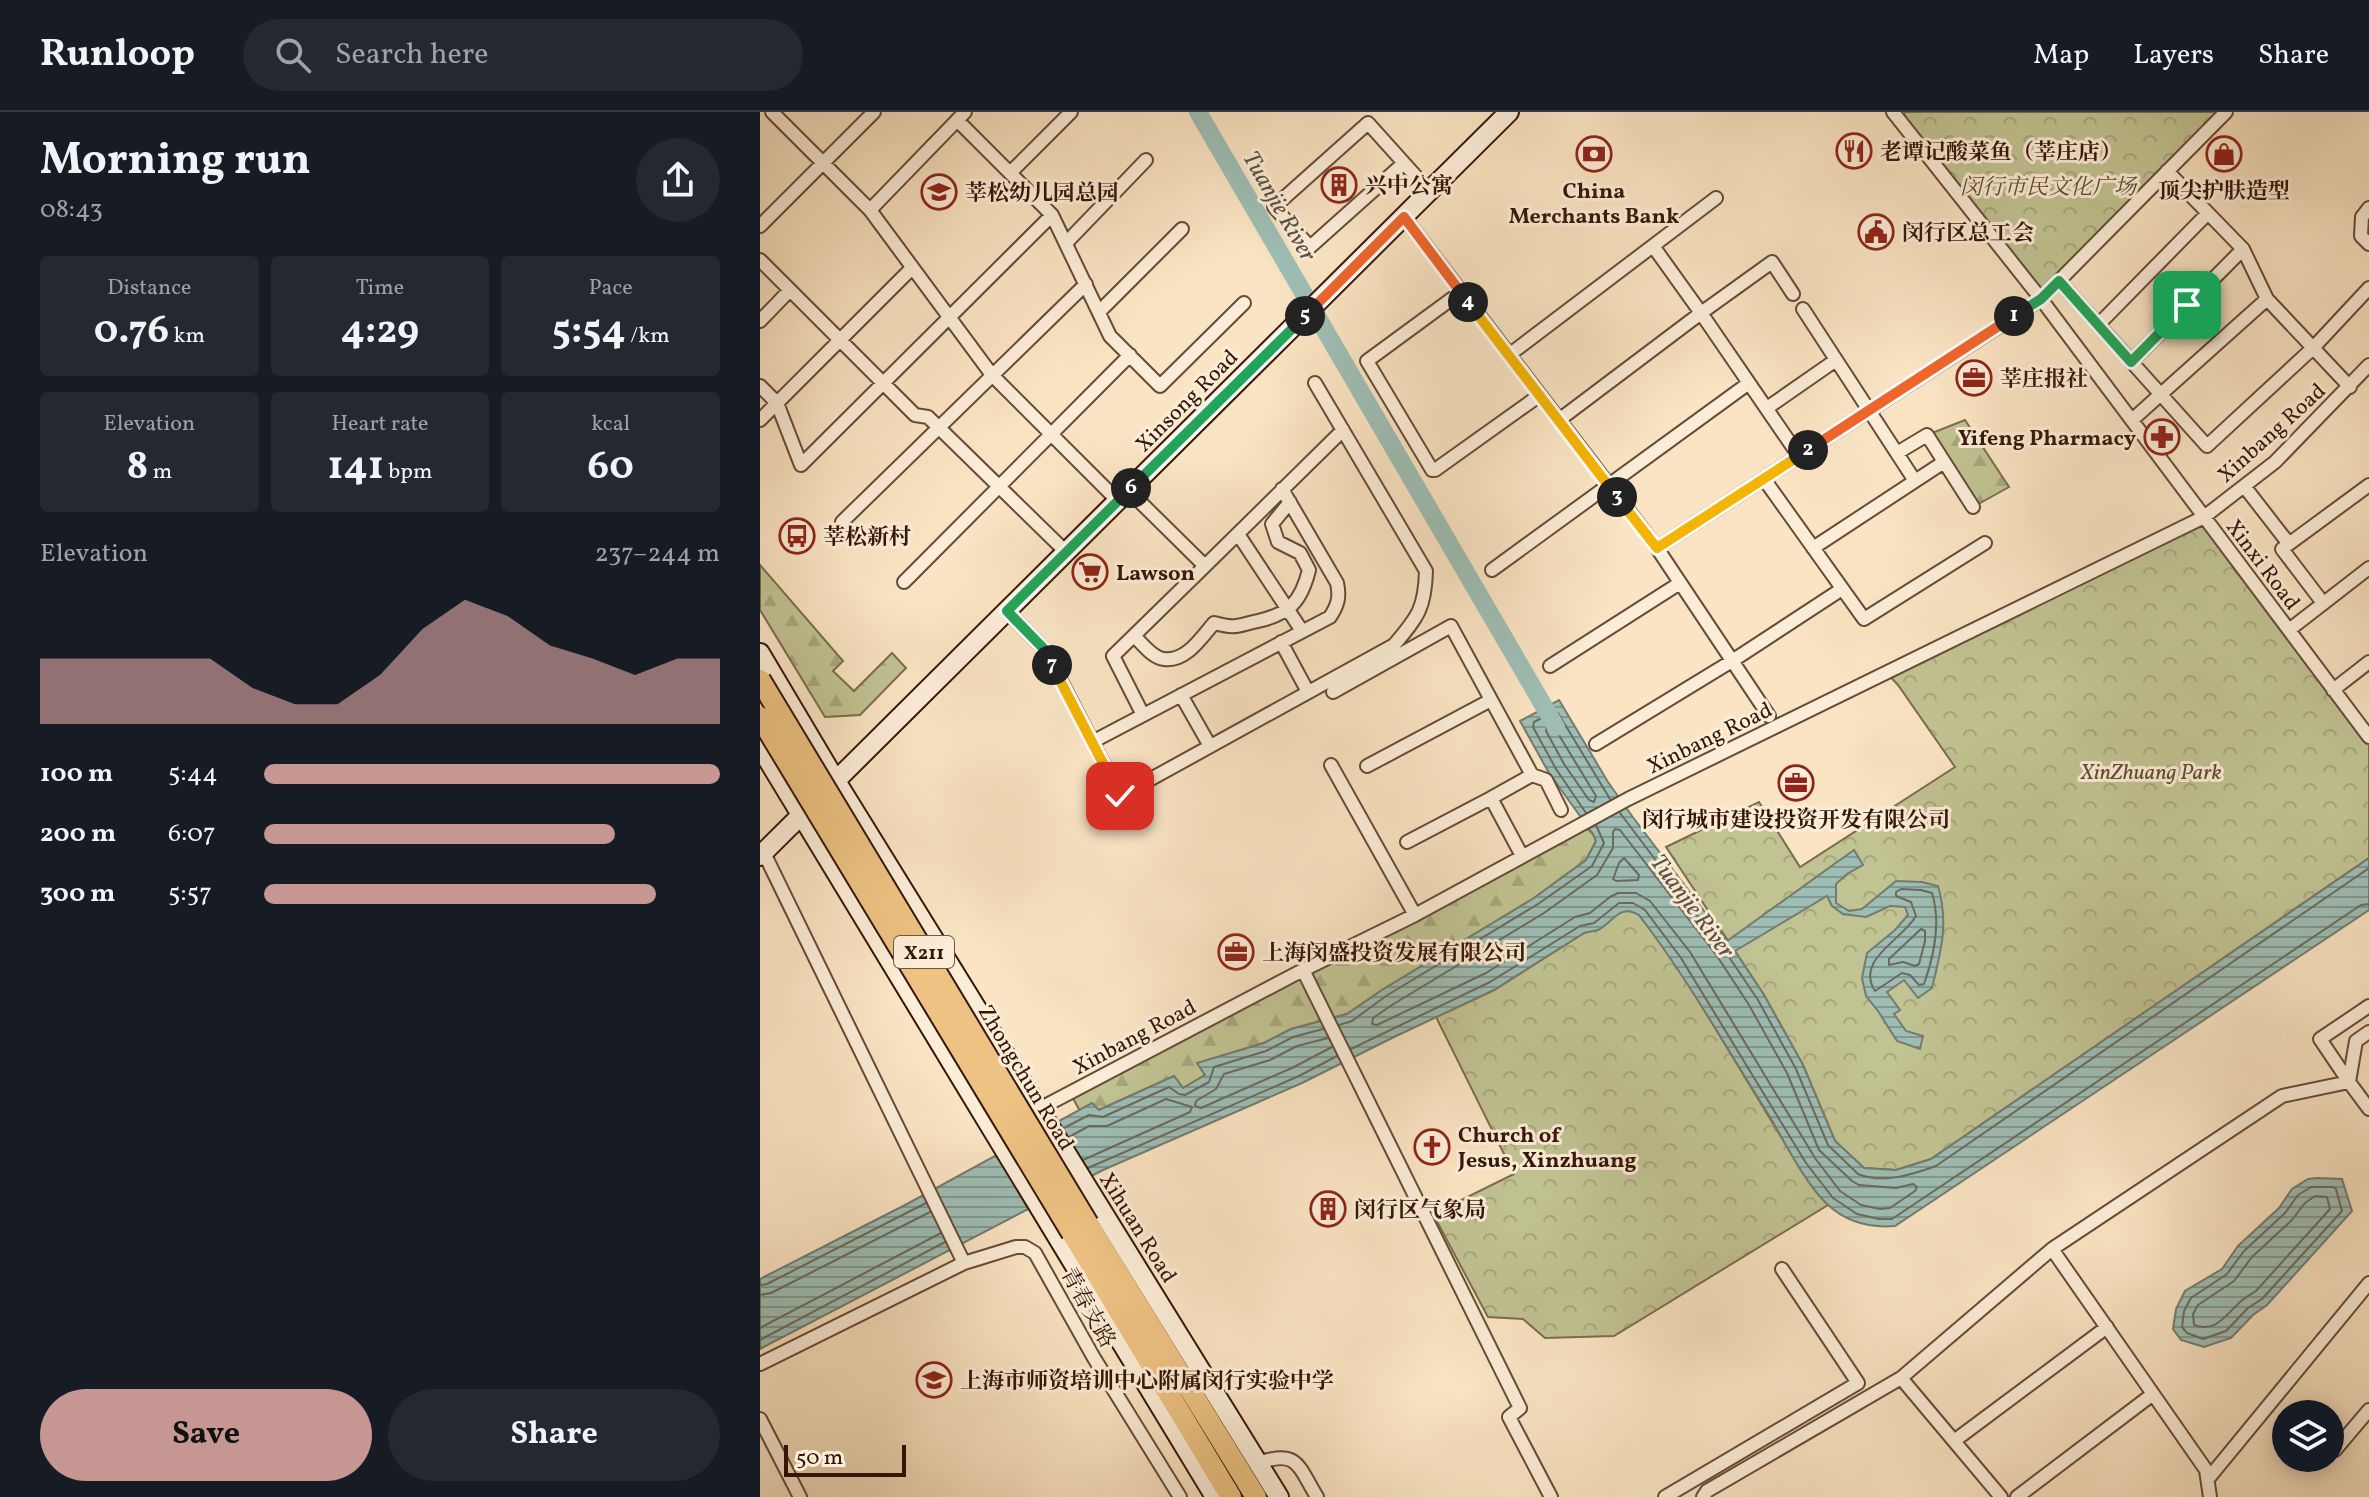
<!DOCTYPE html>
<meta charset="utf-8">
<style>
:root{--surface:#171b24;--page:#242831;--text:#f1f3f6;--muted:#9ea1a6;--line:#363941;--accent:#c59692}
body{margin:0;font-family:Vollkorn,"Noto Serif SC",serif;background:var(--page);color:var(--text);height:100vh;display:flex;flex-direction:column;font-size:30px;white-space:nowrap}
*{box-sizing:border-box;margin:0}
p{font-size:26px;color:var(--muted)}
.icon{flex:none;width:44px;height:44px;fill:none;stroke:currentColor;stroke-width:2;stroke-linecap:round;stroke-linejoin:round}
.map{position:relative;flex:1;overflow:hidden}
.side{display:flex;flex-direction:column;background:var(--surface);width:760px}
.side>*{flex:none}
.tools{position:absolute;left:1512px;top:1288px;display:grid;gap:16px}
.tools a{display:grid;place-items:center;width:72px;height:72px;border-radius:50%;background:var(--surface);box-shadow:0 4px 20px #0003;font-size:40px}
.scale{position:absolute;left:24px;bottom:20px;width:122px;box-sizing:border-box;padding-left:8px;border:4px solid #361608;border-top:0;font-size:22px;line-height:28px;white-space:nowrap;color:#361608;-webkit-text-stroke:6px #fcedd8;paint-order:stroke}
.pin{position:absolute;display:grid;place-items:center;width:68px;height:68px;color:#fff;margin:-34px;border-radius:16px;box-shadow:0 4px 12px #0006}
.km{position:absolute;width:40px;height:40px;margin:-20px;border-radius:50%;background:#222;color:#fff;font-size:22px;line-height:40px;text-align:center}
.round{display:grid;place-items:center;flex:none;width:84px;height:84px;border-radius:42px;background:var(--page)}
.headline{display:flex;align-items:center;justify-content:space-between;height:136px;padding:0 40px}
h1{font-size:44px;font-weight:700;line-height:60px}
.metrics{display:grid;grid-template-columns:repeat(3,1fr);gap:12px;height:136px;padding:8px 40px}
.metrics div{display:grid;align-content:center;border-radius:8px;background:var(--page);text-align:center}
.metrics b{font-size:40px;font-weight:700}
.metrics small{font-size:22px;font-weight:400}
.metrics p{font-size:22px}
.chart{height:224px;padding:16px 40px}
.chart p{display:flex;justify-content:space-between}
.chart svg{width:100%;height:144px;margin-top:8px;fill:var(--accent);opacity:.7}
.cta{display:flex;gap:16px;margin-top:auto;padding:16px 40px}
.cta a{flex:1;height:92px;border-radius:48px;background:var(--accent);color:#111;font-size:32px;font-weight:700;line-height:92px;text-align:center}
.cta a+a{background:var(--page);color:var(--text)}
ul{padding:0 40px;list-style:none;font-size:26px}
li{display:grid;grid-template-columns:128px 96px 1fr;align-items:center;height:60px}
li i{height:20px;border-radius:10px;background:var(--accent)}
header{display:flex;align-items:center;gap:48px;box-sizing:border-box;height:112px;padding:0 40px;background:var(--surface);border-bottom:2px solid var(--line)}
header strong{font-size:38px}
nav{display:flex;gap:44px;margin-inline-start:auto;font-size:28px}
.search{width:560px;height:72px;background:var(--page);display:flex;align-items:center;gap:20px;box-sizing:border-box;padding:0 28px;border-radius:44px;color:var(--muted);font-size:30px}
main{display:flex;flex:1;min-height:0}
.map>svg:first-child{display:block}
.forest{fill:url(#forest-firs);stroke:#7c6c4d;stroke-width:2}
.park{fill:url(#park-crowns);stroke:#7c6c4d;stroke-width:2}
.water{fill:url(#water-rules);stroke:#747b70;stroke-width:2}
.lines{fill:none;stroke-linecap:round;stroke-linejoin:round}
.shore{stroke:#6a6a5e;stroke-width:2}
.canal{stroke:#9ebeb5;stroke-width:18}
.street-casing{stroke:#674a37;stroke-width:16}
.secondary-casing{stroke:#361608;stroke-width:22}
.primary-casing{stroke:#361608;stroke-width:24}
.street{stroke:#fcedd8;stroke-width:12}
.secondary{stroke:#fcedd8;stroke-width:18}
.primary{stroke:#edc282;stroke-width:20}
.primary-bridge-casing{stroke:#361608;stroke-width:24;stroke-linecap:butt}
.primary-bridge{stroke:#edc282;stroke-width:20}
.split-1-casing{stroke:#fff;stroke-width:16}
.split-2-casing{stroke:#fff;stroke-width:16}
.split-3-casing{stroke:#fff;stroke-width:16}
.split-4-casing{stroke:#fff;stroke-width:16}
.split-5-casing{stroke:#fff;stroke-width:16}
.split-6-casing{stroke:#fff;stroke-width:16}
.split-7-casing{stroke:#fff;stroke-width:16}
.split-8-casing{stroke:#fff;stroke-width:16}
.split-1{stroke:#22a559;stroke-width:10}
.split-2{stroke:#f0652b;stroke-width:10}
.split-3{stroke:#f5b400;stroke-width:10}
.split-4{stroke:#f5b400;stroke-width:10}
.split-5{stroke:#f0652b;stroke-width:10}
.split-6{stroke:#22a559;stroke-width:10}
.split-7{stroke:#22a559;stroke-width:10}
.split-8{stroke:#f5b400;stroke-width:10}
.labels{text-anchor:middle;stroke-width:6;stroke-linejoin:round;paint-order:stroke}
.shield{fill:#fcedd8;stroke:#715646;stroke-width:2}
.shield-label{font-size:20px;font-weight:bold;fill:#361608}
.poi-label{font-size:22px;font-weight:bold;fill:#361608;stroke:#fcedd8;text-anchor:start}
.park-label{font-size:22px;font-style:italic;fill:#604a31;stroke:#fcedd8}
.street-label{font-size:22px;fill:#361608;stroke:#fcedd8}
.water-label{font-size:24px;font-style:italic;fill:#5a5145;stroke:#fcedd8}
</style>
<header>
<strong>Runloop</strong>
<div class="search"><svg class="icon" aria-label="search" viewBox="0 0 24 24"><circle cx="10" cy="10" r="6"/><path d="M15 15l6 6"/></svg>Search here</div>
<nav><a>Map</a><a>Layers</a><a>Share</a></nav>
</header>
<main>
<section class="side">
<div class="headline"><div><h1>Morning run</h1><p>08:43</p></div><a class="round"><svg class="icon" aria-label="share" viewBox="0 0 24 24"><path d="M12 15V3M7 8l5-5 5 5M5 13v7h14v-7"/></svg></a></div>
<div class="metrics">
<div><p>Distance</p><b>0.76<small> km</small></b></div>
<div><p>Time</p><b>4:29</b></div>
<div><p>Pace</p><b>5:54<small> /km</small></b></div>
</div>
<div class="metrics">
<div><p>Elevation</p><b>8<small> m</small></b></div>
<div><p>Heart rate</p><b>141<small> bpm</small></b></div>
<div><p>kcal</p><b>60</b></div>
</div>
<div class="chart"><p><span>Elevation</span>237–244 m</p>
<svg viewBox="0 0 160 44" preserveAspectRatio="none"><path d="M0 44V24L10 24L20 24L30 24L40 24L50 33L60 38L70 38L80 29L90 15L100 6L110 11L120 20L130 24L140 29L150 24L160 24V44z"/></svg>
</div>
<ul>
<li><b>100 m</b>5:44<i style="width:100%"></i></li>
<li><b>200 m</b>6:07<i style="width:77%"></i></li>
<li><b>300 m</b>5:57<i style="width:86%"></i></li>
</ul>
<div class="cta"><a>Save</a><a>Share</a></div>
</section>
<div class="map">
<svg width="1609" height="1385" viewBox="0 0 1609 1385">
<defs>
<pattern id="forest-firs" width="22" height="20" patternUnits="userSpaceOnUse" patternTransform="scale(2)"><rect width="22" height="20" fill="#c1c392"/><path d="M5 1l3.5 6h-7zM16 11l3.5 6h-7z" fill="#a6a77c"/></pattern>
<pattern id="park-crowns" width="20" height="18" patternUnits="userSpaceOnUse" patternTransform="scale(2)"><rect width="20" height="18" fill="#c1c392"/><path d="M2 6a3 3 0 1 1 6 0M12 15a3 3 0 1 1 6 0" fill="none" stroke="#a6a77c"/></pattern>
<pattern id="water-rules" width="6" height="5" patternUnits="userSpaceOnUse" patternTransform="scale(2)"><rect width="6" height="5" fill="#9ebeb5"/><path d="M0 2.5h6" fill="none" stroke="#829991"/></pattern>
</defs>
<rect width="100%" height="100%" fill="#fae4c3"/>
<filter id="stains"><feTurbulence type="fractalNoise" baseFrequency=".0025" numOctaves="4"/><feColorMatrix values="0 0 0 0 .2 0 0 0 0 .09 0 0 0 0 .02 0 0 0 .5 -.17"/></filter>
<radialGradient id="worn" r=".72"><stop offset=".6" stop-color="#630" stop-opacity="0"/><stop offset="1" stop-color="#630" stop-opacity=".3"/></radialGradient>
<path class="forest" d="M1205,308l44,67 -36,20 -46,-72z
M0,453l83,96 -10,10 21,20 38,-38 14,15 -46,47 -35,2 -65,-107z
M821,711l12,11 3,7 -10,19 -52,38 -152,92 -35,24 -56,15 -27,14 -66,20 7,12 -22,13 -9,-12 -75,34 -7,-6 -12,7 -10,-18z"/>
<path class="park" d="M1146,0h320l-185,187 -143,-180z
M1444,405l165,220v121l-438,301 -35,11 -32,-2 -29,-27 -32,-76 -39,-70 -98,-148 93,-45 41,65 155,-100 -57,-82 -11,-12z
M871,798l8,5 36,47 125,206 28,37 -214,131 -69,2 -22,-19 -35,-2 -55,-103 81,-40 -78,-157 58,-27 90,-57c23,-4 27,-22 47,-23z"/>
<path class="water" d="M799,588l49,82 24,34 95,125 127,-91 9,15 -16,9 -11,10v19l13,8 13,-2 34,-28 26,1 16,4c11,37 3,65 -6,102l-14,10 -14,-18 -17,12 13,18 -6,4 12,17 17,5 -3,13 -23,-8 -19,-30 -12,-15 -4,-18 5,-25 28,-23 13,-15 -3,-8 -15,-1 -24,11 -23,-3 -11,-8 -5,-10 -92,55 29,44 39,70 32,76 29,27 32,2 35,-11 438,-301v52l-474,316c-25,2 -49,-4 -68,-22 -22,-21 -41,-60 -57,-87 -43,-68 -82,-138 -131,-202 -20,-12 -25,7 -41,15 -2,1 -12,2 -14,3l-90,57 -100,47 -92,46 -199,87 -343,179v-70l147,-75 185,-101 7,7 75,-34 9,12 22,-13 -8,-12 67,-20 27,-14 56,-15 35,-24 152,-92 52,-38 10,-19 -3,-7 -44,-61 -29,-52z
M1557,1066l25,1 10,32 -85,94 -14,10 -22,23 -27,9 -23,-7 -8,-11 3,-20 9,-18 37,-22 16,-23 41,-38 13,-19 16,-10z"/>
<g class="lines">
<path class="shore" d="M791,613l3,2 42,69 -2,6 -5,-2 -25,-36 -18,-33 1,-4z
M826,701l-30,-44 -23,-42 1,-5 19,-10 5,1 52,86
M860,701l100,132 6,5 3,7 29,43 38,69 32,76 30,29c25,10 53,1 78,-8l433,-298
M855,717l5,1 97,126 32,49 38,68 32,77 33,31 7,4 37,3 17,-4 4,3 -2,4 -25,17 -10,1 -19,-4 -21,-14 -25,-33 -125,-206 -40,-51 -14,-8h-18l-8,4 -20,16 -15,4 -89,56 -109,52 -5,-1 1,-6 19,-13 152,-92 53,-38 16,-27v-16z
M864,746l15,17 -1,5 -22,1 -3,-2 6,-16z
M1141,777l20,1 11,3c9,29 2,63 -8,91l-5,1 -9,-10 -8,-2 -27,18c-20,-31 26,-50 41,-75l-5,-14 -15,-6v-4z
M1161,817l4,2v10l-6,23 -4,2 -12,-4 -14,3v-6z
M579,913l13,-4 34,-25 152,-92 54,-38 12,-23 -8,-18
M568,926l-31,8 -27,14 -46,14 -8,15 -20,12 -1,5 6,2 93,-41 38,-20
M591,937l139,-67 90,-56 14,-3 25,-20h14l12,7 36,48 125,205 27,35 24,16 22,5h13l469,-314 8,-1
M304,1016l25,-13 14,2 66,-30 10,7 6,1 24,-13 5,-15 52,-16 27,-14 30,-8
M309,1025l20,-11h18l59,-27 26,8 -2,5 -107,48
M328,1056l211,-92 38,-20
M1573,1075l3,2 6,22 -80,88 -14,9 -22,23 -23,8 -16,-6 -5,-6 2,-16 7,-13 36,-24 17,-23 41,-38 13,-18 13,-8z
M1555,1084l12,1 3,12 -74,82c-6,4 -12,7 -17,12 -14,13 -24,30 -45,22l-1,-11 5,-9 36,-24 18,-24 40,-37 13,-17z
M0,1173l7,-1 159,-81
M0,1183l11,-2 159,-81
M0,1216l181,-95
M0,1228l185,-98"/>
<path class="canal" d="M438,0l358,615"/>
<defs>
<path id="street" d="M12,0l98,98 122,165 126,126
M1133,0l148,187 328,438
M197,8l95,95 58,121 50,50 84,-83
M644,51l-94,84 -36,-40 94,-84 62,69
M1407,59l76,78 24,50 83,88
M250,61l61,-61
M1609,96l-7,9 -1,19 8,8
M110,98l95,-98
M644,105l253,331 112,168
M0,114l114,-114
M306,131l80,-83
M893,134l48,67 71,-51 21,32
M0,148l155,155 13,2 138,135
M1299,169l148,165 106,-98 56,-60
M701,180l-94,69 65,109h3l105,-75
M1043,197l112,172
M339,200l83,-83
M0,209l30,-31
M1338,213l110,-112
M749,243l207,-157
M1371,250l112,-113
M0,274l17,17 24,62 251,-250
M1007,296l69,-48
M0,308l152,-152
M799,308l142,-107 98,143
M1372,308l135,-121
M1137,341l30,-18 46,72
M1004,367l100,140 121,-76
M1484,374l45,58
M369,379l76,75 138,-136
M82,410l244,-238
M478,422l64,97
M897,436l384,-249 185,-187
M1053,436l131,-86
M732,458l257,-187
M144,470l226,-227
M1563,491l-41,-54 87,-64
M247,499l38,39 75,146 274,-151c24,-28 31,-37 32,-74l-111,-188
M1529,518l80,-62
M374,524c8,7 18,22 30,23 22,3 37,-21 50,-36 23,6 21,3 44,-2 31,-7 43,-19 51,-51l-9,-17 -22,-11 -6,-18 18,-22
M521,530l27,50
M790,554l130,-83
M1573,578l36,-28
M573,580l118,-66 81,149 -41,23
M421,583l29,51
M383,603l-30,-59 92,-90
M332,630l238,-125c8,-12 10,-20 7,-34l-55,-94
M836,632l136,-83 110,-72
M571,653l84,150
M607,654l124,-66
M772,663l14,5 15,30
M647,730l84,-44 31,58
M4,741l200,410 52,-16h9l10,6 59,105 86,139
M543,858l217,438 -11,9 42,80
M1589,970l-29,-43 49,-33
M1589,970l7,-41 13,-9
M279,997l264,-139 112,-55 213,-116 576,-282 71,-55 94,-97
M0,1252l204,-101
M1141,1266l100,119
M0,1307l40,78
M1194,1329l153,-114
M1575,1338l34,-40
M498,1351c40,-14 40,3 59,34
M1448,1367l161,-196
M905,1385l193,-114 -76,-114
M943,1385l4,-6 194,-113 151,-129
M1257,1385l136,-103
M1450,1385l-4,-27 -154,-221 230,-153 67,-14 20,27"/>
<path id="secondary" d="M0,541l76,128 443,716
M0,635l455,750
M0,744l749,-744"/>
<path id="primary" d="M328,1112l168,273
M312,1121l159,264"/>
</defs>
<use href="#street" class="street-casing"/>
<use href="#secondary" class="secondary-casing"/>
<use href="#primary" class="primary-casing"/>
<use href="#street" class="street"/>
<use href="#secondary" class="secondary"/>
<use href="#primary" class="primary"/>
<defs>
<path id="primary-bridge" d="M0,568l328,544
M0,605l312,516"/>
</defs>
<use href="#primary-bridge" class="primary-bridge-casing"/>
<use href="#primary-bridge" class="primary-bridge"/>
</g>
<g class="lines">
<defs>
<path id="split-1" d="M1254,204l27,-17 18,-18 72,81 56,-57"/>
<path id="split-2" d="M1048,338l206,-134"/>
<path id="split-3" d="M857,385l40,51 151,-98"/>
<path id="split-4" d="M708,190l149,195"/>
<path id="split-5" d="M545,204l99,-99 64,85"/>
<path id="split-6" d="M371,376l174,-172"/>
<path id="split-7" d="M292,553l-7,-15 -38,-39 124,-123"/>
<path id="split-8" d="M292,553l68,131"/>
</defs>
<use href="#split-1" class="split-1-casing"/>
<use href="#split-2" class="split-2-casing"/>
<use href="#split-3" class="split-3-casing"/>
<use href="#split-4" class="split-4-casing"/>
<use href="#split-5" class="split-5-casing"/>
<use href="#split-6" class="split-6-casing"/>
<use href="#split-7" class="split-7-casing"/>
<use href="#split-8" class="split-8-casing"/>
<use href="#split-1" class="split-1"/>
<use href="#split-2" class="split-2"/>
<use href="#split-3" class="split-3"/>
<use href="#split-4" class="split-4"/>
<use href="#split-5" class="split-5"/>
<use href="#split-6" class="split-6"/>
<use href="#split-7" class="split-7"/>
<use href="#split-8" class="split-8"/>
</g>
<defs>
<symbol id="restaurant-ring" viewBox="-11 -11 22 22"><circle r="9.5" fill="#fcedd8" stroke="#8f2418" stroke-width="1.5"/><path d="M-5-6h1v4h1v-4h1v4h1v-4h1v5L-1.5 .5V6h-2V.5L-5-1ZM5-6V6H3V1.5H1.5Q1.5-4 5-6Z" fill="#8f2418"/></symbol>
<symbol id="bank-ring" viewBox="-11 -11 22 22"><circle r="9.5" fill="#fcedd8" stroke="#8f2418" stroke-width="1.5"/><path d="M-6-4H6V4H-6ZM0-2.3a2.3 2.3 0 1 0 0 4.6a2.3 2.3 0 1 0 0-4.6Z" fill="#8f2418"/></symbol>
<symbol id="shop-ring" viewBox="-11 -11 22 22"><circle r="9.5" fill="#fcedd8" stroke="#8f2418" stroke-width="1.5"/><path d="M-5-2.5h2.3a2.7 3.5 0 0 1 5.4 0H5L5.5 6h-11ZM-1.5-2.5h3a1.5 2.3 0 0 0-3 0Z" fill="#8f2418"/></symbol>
<symbol id="building-ring" viewBox="-11 -11 22 22"><circle r="9.5" fill="#fcedd8" stroke="#8f2418" stroke-width="1.5"/><path d="M-4-6H4V6H1V3H-1V6H-4ZM-2.5-4.3h1.7v1.8h-1.7ZM.8-4.3h1.7v1.8H.8ZM-2.5-1h1.7V.8h-1.7ZM.8-1h1.7V.8H.8Z" fill="#8f2418"/></symbol>
<symbol id="school-ring" viewBox="-11 -11 22 22"><circle r="9.5" fill="#fcedd8" stroke="#8f2418" stroke-width="1.5"/><path d="M0-5L7-2L0 1L-7-2ZM-4 1L0 2.5L4 1V4Q0 6-4 4Z" fill="#8f2418"/></symbol>
<symbol id="civic-ring" viewBox="-11 -11 22 22"><circle r="9.5" fill="#fcedd8" stroke="#8f2418" stroke-width="1.5"/><path d="M-.6-6.5H3V-4.5H.6V-3L4-1V1h2V6H-6V1h2V-1L-.6-3ZM-1.2 2.5V6h2.4V2.5Z" fill="#8f2418"/></symbol>
<symbol id="office-ring" viewBox="-11 -11 22 22"><circle r="9.5" fill="#fcedd8" stroke="#8f2418" stroke-width="1.5"/><path d="M-6-3h4V-5.5h4V-3h4V5H-6ZM-1-4.5V-3h2v-1.5ZM-6 0V1H6V0Z" fill="#8f2418"/></symbol>
<symbol id="pharmacy-ring" viewBox="-11 -11 22 22"><circle r="9.5" fill="#fcedd8" stroke="#8f2418" stroke-width="1.5"/><path d="M-2-6h4v4h4v4h-4v4h-4v-4h-4v-4h4Z" fill="#8f2418"/></symbol>
<symbol id="bus-ring" viewBox="-11 -11 22 22"><circle r="9.5" fill="#fcedd8" stroke="#8f2418" stroke-width="1.5"/><path d="M-5-6H5V4H4V6H2V4H-2V6H-4V4H-5ZM-3.5-4V0h7V-4ZM-3.5 1.2v1.5H-2V1.2ZM2 1.2v1.5H3.5V1.2Z" fill="#8f2418"/></symbol>
<symbol id="supermarket-ring" viewBox="-11 -11 22 22"><circle r="9.5" fill="#fcedd8" stroke="#8f2418" stroke-width="1.5"/><path d="M-6-5.5h2.5l.6 2H6L4.5 2H-2.5L-4.4-4H-6ZM-1.5 3.2a1.3 1.3 0 1 0 .1 0ZM3 3.2a1.3 1.3 0 1 0 .1 0Z" fill="#8f2418"/></symbol>
<symbol id="church-ring" viewBox="-11 -11 22 22"><circle r="9.5" fill="#fcedd8" stroke="#8f2418" stroke-width="1.5"/><path d="M-1.2-6h2.4v3.5h3.3v2.4h-3.3V6h-2.4V-.1h-3.3v-2.4h3.3Z" fill="#8f2418"/></symbol>
</defs>
<g fill-rule="evenodd">
<use href="#restaurant-ring" x="1074" y="19" width="40" height="40"/>
<use href="#bank-ring" x="814" y="22" width="40" height="40"/>
<use href="#shop-ring" x="1444" y="22" width="40" height="40"/>
<use href="#building-ring" x="559" y="53" width="40" height="40"/>
<use href="#school-ring" x="159" y="60" width="40" height="40"/>
<use href="#civic-ring" x="1096" y="100" width="40" height="40"/>
<use href="#office-ring" x="1194" y="246" width="40" height="40"/>
<use href="#pharmacy-ring" x="1382" y="305" width="40" height="40"/>
<use href="#bus-ring" x="17" y="404" width="40" height="40"/>
<use href="#supermarket-ring" x="310" y="440" width="40" height="40"/>
<use href="#office-ring" x="1016" y="651" width="40" height="40"/>
<use href="#office-ring" x="456" y="820" width="40" height="40"/>
<use href="#church-ring" x="652" y="1015" width="40" height="40"/>
<use href="#building-ring" x="548" y="1077" width="40" height="40"/>
<use href="#school-ring" x="154" y="1248" width="40" height="40"/>
</g>
<g class="labels">
<rect class="shield" x="134" y="824" width="60" height="32" rx="6"/>
<g class="shield-label">
<text x="164" y="847">X211</text>
</g>
<g class="poi-label">
<text x="1120" y="47">老谭记酸菜鱼（莘庄店）</text>
<text x="605" y="81">兴中公寓</text>
<text x="834" y="86" text-anchor="middle">China<tspan x="834" dy="25">Merchants Bank</tspan></text>
<text x="1464" y="86" text-anchor="middle">顶尖护肤造型</text>
<text x="205" y="88">莘松幼儿园总园</text>
<text x="1142" y="128">闵行区总工会</text>
<text x="1240" y="274">莘庄报社</text>
<text x="1376" y="333" text-anchor="end">Yifeng Pharmacy</text>
<text x="63" y="432">莘松新村</text>
<text x="356" y="468">Lawson</text>
<text x="1036" y="715" text-anchor="middle">闵行城市建设投资开发有限公司</text>
<text x="502" y="848">上海闵盛投资发展有限公司</text>
<text x="698" y="1030">Church of<tspan x="698" dy="25">Jesus, Xinzhuang</tspan></text>
<text x="594" y="1105">闵行区气象局</text>
<text x="200" y="1276">上海市师资培训中心附属闵行实验中学</text>
</g>
<g class="park-label">
<text x="1288" y="82">闵行市民文化广场</text>
<text x="1391" y="667">XinZhuang Park</text>
</g>
<g class="street-label">
<text transform="translate(426 288) rotate(-45)" y="8">Xinsong Road</text>
<text transform="translate(1511 320) rotate(-42)" y="8">Xinbang Road</text>
<text transform="translate(1504 452) rotate(53)" y="8">Xinxi Road</text>
<text transform="translate(949 625) rotate(-26)" y="8">Xinbang Road</text>
<text transform="translate(374 924) rotate(-28)" y="8">Xinbang Road</text>
<text transform="translate(267 965) rotate(59)" y="8">Zhongchun Road</text>
<text transform="translate(379 1115) rotate(58)" y="8">Xihuan Road</text>
<text transform="translate(329 1195) rotate(61)" y="8">青春支路</text>
</g>
<g class="water-label">
<text transform="translate(520 94) rotate(60)" y="8">Tuanjie River</text>
<text transform="translate(933 794) rotate(53)" y="8">Tuanjie River</text>
</g>
</g>
<rect width="100%" height="100%" filter="url(#stains)"/>
<rect width="100%" height="100%" fill="url(#worn)"/>
</svg>
<div class="tools">
<a><svg class="icon" aria-label="layers" viewBox="0 0 24 24"><path d="M12 4l9 5-9 5-9-5zM3 14l9 5 9-5"/></svg></a>
</div>
<div class="scale">50 m</div>
<div class="pin" style="left:1427px;top:193px;background:#1e9e55"><svg class="icon" aria-label="arrive" viewBox="0 0 24 24"><path d="M6 21V4h12l-3 4 3 4H6"/></svg></div>
<div class="pin" style="left:360px;top:684px;background:#d93025"><svg class="icon" aria-label="check" viewBox="0 0 24 24"><path d="M5 12l5 5 9-10"/></svg></div>
<b class="km" style="left:1254px;top:204px">1</b>
<b class="km" style="left:1048px;top:338px">2</b>
<b class="km" style="left:857px;top:385px">3</b>
<b class="km" style="left:708px;top:190px">4</b>
<b class="km" style="left:545px;top:204px">5</b>
<b class="km" style="left:371px;top:376px">6</b>
<b class="km" style="left:292px;top:553px">7</b>
</div>
</main>
